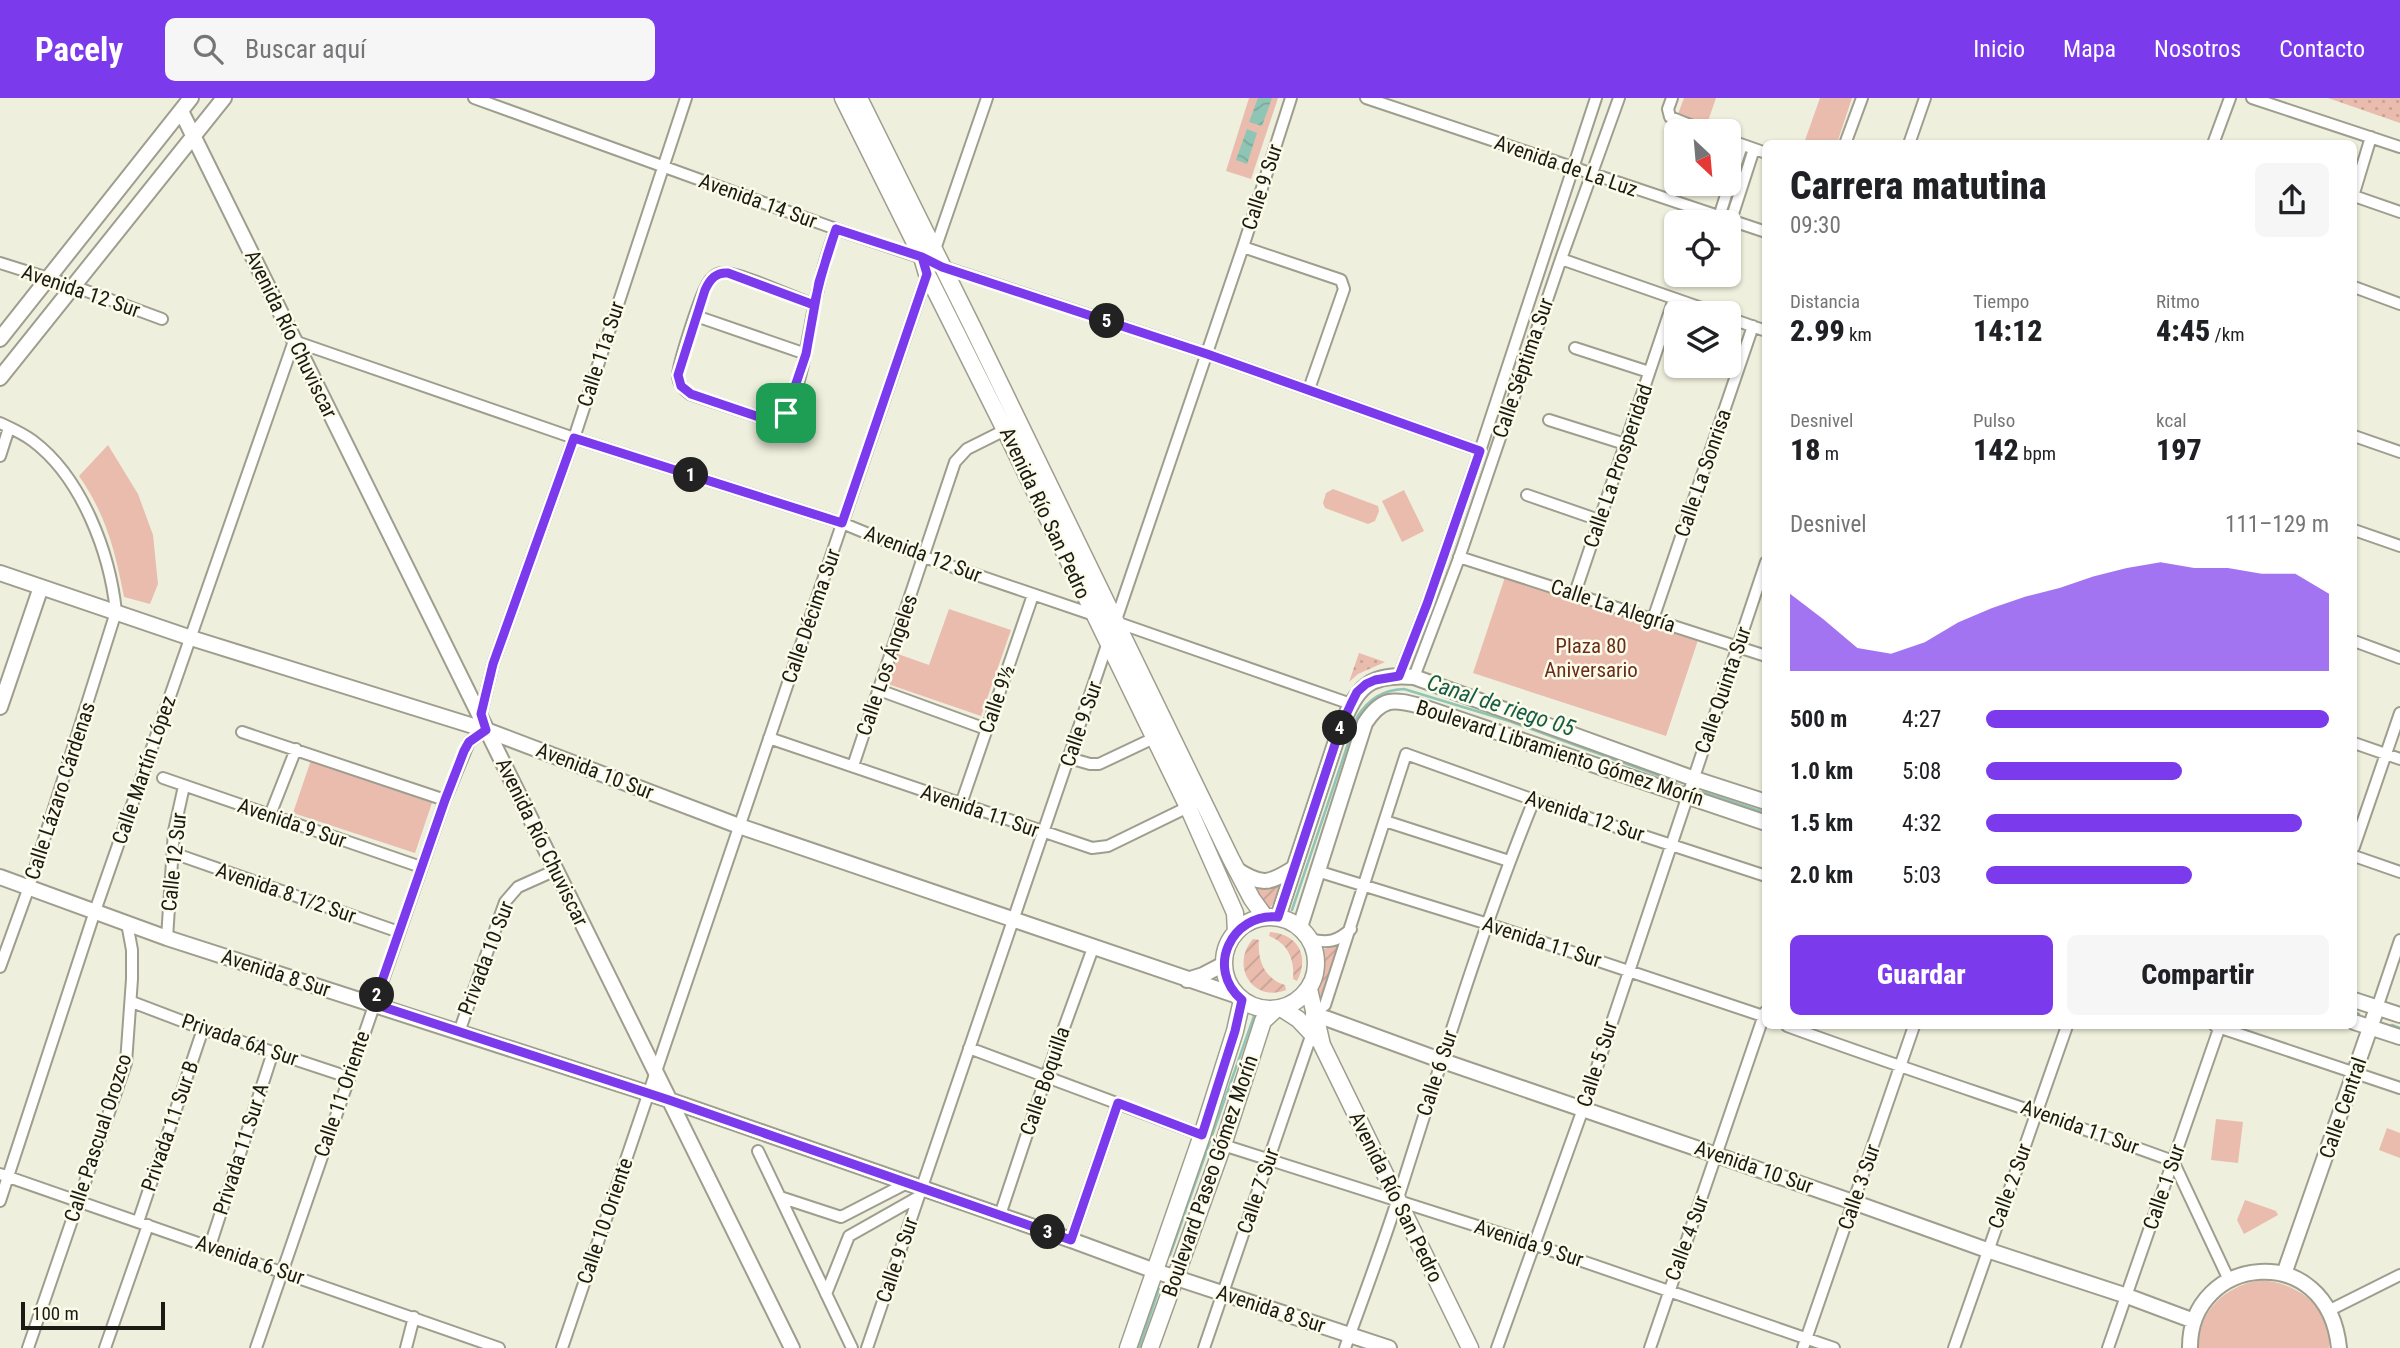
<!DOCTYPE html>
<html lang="es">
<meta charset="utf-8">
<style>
:root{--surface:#fff;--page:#f6f6f6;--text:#202124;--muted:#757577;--accent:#7c3aed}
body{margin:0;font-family:"Roboto Condensed",sans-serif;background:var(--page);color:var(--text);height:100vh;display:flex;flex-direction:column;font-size:26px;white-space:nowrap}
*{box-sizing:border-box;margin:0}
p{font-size:23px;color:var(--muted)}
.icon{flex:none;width:38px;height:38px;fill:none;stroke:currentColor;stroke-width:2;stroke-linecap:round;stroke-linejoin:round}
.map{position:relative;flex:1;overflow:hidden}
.sheet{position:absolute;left:1762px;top:42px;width:595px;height:889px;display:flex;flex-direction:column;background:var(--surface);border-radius:10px;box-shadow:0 2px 5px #0004}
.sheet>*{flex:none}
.needle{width:46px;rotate:154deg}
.controls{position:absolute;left:1664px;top:21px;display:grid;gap:14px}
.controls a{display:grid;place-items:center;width:77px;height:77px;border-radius:10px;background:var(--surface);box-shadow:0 2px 5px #0004;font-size:35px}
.scale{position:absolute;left:21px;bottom:18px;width:144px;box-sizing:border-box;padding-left:7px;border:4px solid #1b1a14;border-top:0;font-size:19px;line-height:24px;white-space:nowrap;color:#1b1a14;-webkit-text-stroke:5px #fdfcea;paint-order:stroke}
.pin{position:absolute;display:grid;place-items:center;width:60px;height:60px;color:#fff;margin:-30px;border-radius:14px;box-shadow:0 4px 10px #0006}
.km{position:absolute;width:35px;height:35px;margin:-18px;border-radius:50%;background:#222;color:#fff;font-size:19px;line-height:35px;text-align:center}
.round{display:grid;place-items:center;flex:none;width:74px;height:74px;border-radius:10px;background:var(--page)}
.headline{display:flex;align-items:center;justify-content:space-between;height:119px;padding:0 28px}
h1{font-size:38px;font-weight:800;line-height:52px}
.metrics{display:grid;grid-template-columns:repeat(3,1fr);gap:10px;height:119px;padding:7px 28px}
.metrics div{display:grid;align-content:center}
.metrics b{font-size:30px;font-weight:800}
.metrics small{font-size:19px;font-weight:400}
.metrics p{font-size:19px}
.chart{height:196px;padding:14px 28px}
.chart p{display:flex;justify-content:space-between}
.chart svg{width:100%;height:126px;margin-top:7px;fill:var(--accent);opacity:.7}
.action{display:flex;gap:14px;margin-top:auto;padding:14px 28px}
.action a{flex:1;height:80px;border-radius:10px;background:var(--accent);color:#fff;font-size:28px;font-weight:800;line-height:80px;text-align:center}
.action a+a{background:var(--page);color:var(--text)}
ul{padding:0 28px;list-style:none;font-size:23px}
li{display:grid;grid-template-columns:112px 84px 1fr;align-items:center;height:52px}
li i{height:18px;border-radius:9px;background:var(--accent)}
header{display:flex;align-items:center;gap:42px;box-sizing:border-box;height:98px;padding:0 35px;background:var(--accent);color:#fff}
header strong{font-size:33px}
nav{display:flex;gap:38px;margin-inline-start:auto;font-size:24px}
.search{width:490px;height:63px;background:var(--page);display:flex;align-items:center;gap:18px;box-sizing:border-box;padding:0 24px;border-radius:10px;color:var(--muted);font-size:26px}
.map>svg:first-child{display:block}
.grass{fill:url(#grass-dots)}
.park{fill:#e9bcae}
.garden{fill:url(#garden-furrows)}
.water{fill:url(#water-waves)}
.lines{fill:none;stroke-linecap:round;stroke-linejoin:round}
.stream{stroke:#8fc5b4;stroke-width:2.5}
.street-casing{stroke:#9f9e8e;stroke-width:14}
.secondary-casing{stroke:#9f9e8e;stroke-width:18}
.primary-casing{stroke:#9f9e8e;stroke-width:19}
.street{stroke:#fff;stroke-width:10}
.secondary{stroke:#fff;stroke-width:14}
.primary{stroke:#fff;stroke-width:16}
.route-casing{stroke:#fff;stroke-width:14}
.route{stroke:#7c3aed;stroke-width:9}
.labels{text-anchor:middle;stroke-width:5;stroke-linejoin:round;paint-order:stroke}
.street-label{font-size:21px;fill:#1b1a14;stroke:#fdfcea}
.park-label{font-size:21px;fill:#6a2d1a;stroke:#fdfcea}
.water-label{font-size:23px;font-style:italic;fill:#165c4b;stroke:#fdfcea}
</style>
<header>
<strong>Pacely</strong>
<div class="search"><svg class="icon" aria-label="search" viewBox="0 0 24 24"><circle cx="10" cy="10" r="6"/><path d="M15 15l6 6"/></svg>Buscar aquí</div>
<nav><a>Inicio</a><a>Mapa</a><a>Nosotros</a><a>Contacto</a></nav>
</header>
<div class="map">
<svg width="2400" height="1250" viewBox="0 0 2400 1250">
<defs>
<pattern id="grass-dots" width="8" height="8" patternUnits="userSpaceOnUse" patternTransform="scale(1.75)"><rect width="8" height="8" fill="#e9bcae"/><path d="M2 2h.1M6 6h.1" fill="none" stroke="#c7a195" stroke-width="1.8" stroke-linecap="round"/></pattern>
<pattern id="garden-furrows" width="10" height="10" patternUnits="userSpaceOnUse" patternTransform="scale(1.75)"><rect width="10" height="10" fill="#e9bcae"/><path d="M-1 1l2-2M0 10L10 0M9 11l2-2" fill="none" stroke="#c7a195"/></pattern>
<pattern id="water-waves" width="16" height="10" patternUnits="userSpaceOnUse" patternTransform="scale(1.75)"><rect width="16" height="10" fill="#8fc5b4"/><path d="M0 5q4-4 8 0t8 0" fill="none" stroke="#7ba99a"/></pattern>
</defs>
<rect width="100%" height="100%" fill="#efefdd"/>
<path class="grass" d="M2328,0h72v25z
M1359,555l26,9 -27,12 -9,8z"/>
<path class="park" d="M1249,0h29l-27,81 -25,-8z
M1684,0h32l-9,26 -29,-10z
M1820,0h32l-15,45h-33z
M108,347l30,49 15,41 5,49 -8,20 -26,-7c-9,-47 -18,-82 -45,-121z
M1333,391l45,17 1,5 -4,10 -7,3 -43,-16 -2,-5 3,-10z
M1404,392l20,41 -22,11 -20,-41z
M1505,479l193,63 -32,96 -193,-63z
M949,511l62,21 -30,86 -96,-33 10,-30 34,12z
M311,662l122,40 -18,53 -122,-40z
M2216,1021l27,3 -5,41 -27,-3z
M2387,1030l13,5v25l-21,-8z
M2245,1102l31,11 2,4 -34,19 -7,-14z
M2260,1182c36,2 73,27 69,68h-131c1,-38 26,-61 62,-68z"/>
<path class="garden" d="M1280,784l-2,15 -9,12 -10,-8 -8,-16c11,3 19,3 29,-3z
M1270,834c28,2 40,24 27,49l-4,-2c2,-19 -5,-36 -24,-43z
M1253,841l6,1c-2,20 6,39 26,45l1,5c-34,13 -56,-25 -33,-51z
M1342,846l-21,63c-6,-19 3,-37 0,-57z"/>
<path class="water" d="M1258,0h14l-10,28 -13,-4z
M1247,31l10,4 -10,31 -11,-4z"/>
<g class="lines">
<path class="stream" d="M1703,694l63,21
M1292,812l65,-193c12,-18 25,-27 47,-28l105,32 167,61
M2354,914l5,2
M2392,927l8,3
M1170,1157l84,-239
M1139,1250l20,-59"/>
<defs>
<path id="street" d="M474,0l362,131 87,29
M1366,0l400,134
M1672,0l-4,11 2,8 35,14
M2252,0l148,49
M1729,42l37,13
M1845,46l17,-46
M1909,46l16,-46
M2213,46l17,-46
M2354,95l17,-56
M2354,98l46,16
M1719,119l23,-72
M1731,122l23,-71
M1243,149l98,33 3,9 -35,100
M934,154l53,-154
M1561,161l155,54
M0,165l73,23 89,33
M940,168l267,88 273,97
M2354,189l46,17
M814,207c-17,-6 -77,-34 -91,-32 -7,0 -13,6 -16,12 -7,12 -30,81 -29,92 1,8 6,13 12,17l72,24 12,2 9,-3c18,-21 26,-87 32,-115 5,-25 12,-49 21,-73
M696,218l110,38
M1729,220l37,13
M1575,250l74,24
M1549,322l76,24
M0,325c11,5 24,11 33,18 49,37 77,112 83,171l-87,275 -29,80
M2354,338l46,16
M0,358l9,-28
M1527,397l72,25
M2354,432l46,16
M1459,459l307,99
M1575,495l99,-294
M1653,521l100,-293
M1116,524l235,82
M1115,525l128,-376 48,-149
M2354,543l46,17
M1399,578l28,-72 53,-153 116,-353
M1414,579l44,-116 103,-302 58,-161
M879,592l107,39
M242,634l203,68
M769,640l323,110 16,-2 80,-39
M2354,645l46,16
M1069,660l21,6h9l55,-26
M853,668l102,-304 12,-13 38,-19
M163,680l258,89
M961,706l72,-209
M270,717l26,-66
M1385,723l124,40
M2354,749l46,-134
M173,755l226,79
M2354,758l46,16
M1317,773l171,53 278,93
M167,840l7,-107 10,-45
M1310,841c18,5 28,2 41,-10
M132,904l71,27 145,48
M2377,910l23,-68
M1313,917l12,-10 81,-251 128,46 232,76
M1787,928c128,47 258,88 386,135l56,119
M2215,928l185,62
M459,934l46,-130 13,-15 38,-17
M969,950l233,87
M1223,1047l298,95 313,108
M758,1053l94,197
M0,1076l499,174
M780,1099l61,20 66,-34
M0,1103l95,-290 199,-570 280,97 268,85 82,34 173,59
M1000,1117l46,-138 47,-129
M138,1124l65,-193
M1071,1142l47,-137
M210,1148l63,-194
M826,1196l23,-58 69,-39
M2330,1212l70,-35
M28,1250l98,-285 6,-84v-29l-5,-27
M105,1250l43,-123
M256,1250l189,-548 24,-58 17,-12 -5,-16 12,-50 81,-226 112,-340
M406,1250l8,-31
M562,1250l365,-1074
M867,1250l241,-706
M1204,1250l108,-315
M1345,1250c18,-50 37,-100 53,-150 43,-134 83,-268 136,-398
M1497,1250l86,-239 183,-547
M1650,1250l115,-336
M1803,1250l111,-322
M1954,1250l113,-322
M2108,1250l112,-322"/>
<path id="secondary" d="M181,13l611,1237
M0,241l191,-241
M0,280l224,-280
M0,475l191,65 295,92 253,96 499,170
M0,609l41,-120
M1236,771c26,17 33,15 58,-1
M0,779l167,61 502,162 402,140 84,31 234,77
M1278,819l63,-191c17,-39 27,-53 73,-49l278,101 74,24
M1300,829l65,-204c17,-26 28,-24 55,-17l346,117
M1187,882l16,-5 21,-11
M2354,902l46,15
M1313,917l15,4 112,41 413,142 134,48 140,46 67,25
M2354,924l46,15
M2284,1176l93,-266
M2190,1250c-1,-93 138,-110 149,0"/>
<path id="primary" d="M843,0l79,159 5,17 78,156 183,377 47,106 1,19
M859,0l115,232 257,529 21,40 13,18
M1224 865a46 46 0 1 1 92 0a46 46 0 1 1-92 0Z
M1309,891l13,56 148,303
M1281,910l17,11 20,21
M1128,1250l74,-213 33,-104 7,-31
M1150,1250l73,-203 40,-124 13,-12"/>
</defs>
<use href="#street" class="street-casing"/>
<use href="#secondary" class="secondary-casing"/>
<use href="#primary" class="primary-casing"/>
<use href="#street" class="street"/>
<use href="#secondary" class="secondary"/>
<use href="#primary" class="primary"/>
</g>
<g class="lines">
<defs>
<path id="route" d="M786,315l20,-59 13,-72 17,-53 86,28 5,17 -85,249 -268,-85 -81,226 -12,50 5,16 -17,12 -5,9 -19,49 -71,204 295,96 402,140 47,-137 84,32 33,-104 7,-31c-37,-31 -11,-87 36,-83l63,-191 10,-22 6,-12 9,-8 9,-4 24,-4 28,-72 53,-153 -273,-97 -265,-87 -20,-10 -86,-28c-9,25 -16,50 -22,76l-86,-32c-12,-1 -18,6 -23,17l-27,85 3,11 10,8 71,24 17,1 7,-6"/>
</defs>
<use href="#route" class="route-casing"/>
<use href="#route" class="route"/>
</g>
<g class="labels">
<g class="street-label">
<text transform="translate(1566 68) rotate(19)" y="7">Avenida de La Luz</text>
<text transform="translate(1262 89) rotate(-72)" y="7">Calle 9 Sur</text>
<text transform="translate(758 103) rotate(20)" y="7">Avenida 14 Sur</text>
<text transform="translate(81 193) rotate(19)" y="7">Avenida 12 Sur</text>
<text transform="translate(291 236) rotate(64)" y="7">Avenida Río Chuviscar</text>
<text transform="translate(601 256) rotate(-72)" y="7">Calle 11a Sur</text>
<text transform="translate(1523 270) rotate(-71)" y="7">Calle Séptima Sur</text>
<text transform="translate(1618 368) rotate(-71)" y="7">Calle La Prosperidad</text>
<text transform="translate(1703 375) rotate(-71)" y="7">Calle La Sonrisa</text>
<text transform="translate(1045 415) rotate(65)" y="7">Avenida Río San Pedro</text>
<text transform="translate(923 456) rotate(21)" y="7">Avenida 12 Sur</text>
<text transform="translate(1613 508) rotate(18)" y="7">Calle La Alegría</text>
<text transform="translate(811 518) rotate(-71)" y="7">Calle Décima Sur</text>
<text transform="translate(887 567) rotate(-71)" y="7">Calle Los Ángeles</text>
<text transform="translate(1723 592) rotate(-71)" y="7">Calle Quinta Sur</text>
<text transform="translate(997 601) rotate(-71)" y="7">Calle 9½</text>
<text transform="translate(1081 626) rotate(-71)" y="7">Calle 9 Sur</text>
<text transform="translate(1560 655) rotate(18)" y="7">Boulevard Libramiento Gómez Morín</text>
<text transform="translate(144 672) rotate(-71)" y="7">Calle Martín López</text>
<text transform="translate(595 673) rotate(21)" y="7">Avenida 10 Sur</text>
<text transform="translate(60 693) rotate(-72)" y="7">Calle Lázaro Cárdenas</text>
<text transform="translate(980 713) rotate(19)" y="7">Avenida 11 Sur</text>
<text transform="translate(1585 718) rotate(18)" y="7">Avenida 12 Sur</text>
<text transform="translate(292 725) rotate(19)" y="7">Avenida 9 Sur</text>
<text transform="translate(542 744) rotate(64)" y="7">Avenida Río Chuviscar</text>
<text transform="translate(174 764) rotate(-84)" y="7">Calle 12 Sur</text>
<text transform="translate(286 795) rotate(19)" y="7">Avenida 8 1/2 Sur</text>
<text transform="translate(1542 844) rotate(18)" y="7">Avenida 11 Sur</text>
<text transform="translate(486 860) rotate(-69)" y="7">Privada 10 Sur</text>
<text transform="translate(276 875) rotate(18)" y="7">Avenida 8 Sur</text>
<text transform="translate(240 942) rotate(19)" y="7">Privada 6A Sur</text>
<text transform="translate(1597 966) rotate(-72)" y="7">Calle 5 Sur</text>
<text transform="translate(1437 975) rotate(-72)" y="7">Calle 6 Sur</text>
<text transform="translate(1045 983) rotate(-71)" y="7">Calle Boquilla</text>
<text transform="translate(342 996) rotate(-71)" y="7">Calle 11 Oriente</text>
<text transform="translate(2343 1010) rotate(-71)" y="7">Calle Central</text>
<text transform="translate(170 1028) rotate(-71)" y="7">Privada 11 Sur B</text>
<text transform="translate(2080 1029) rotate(20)" y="7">Avenida 11 Sur</text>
<text transform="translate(98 1040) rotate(-72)" y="7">Calle Pascual Orozco</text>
<text transform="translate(241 1051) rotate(-72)" y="7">Privada 11 Sur A</text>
<text transform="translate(1754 1069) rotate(19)" y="7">Avenida 10 Sur</text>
<text transform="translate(1210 1078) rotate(-71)" y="7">Boulevard Paseo Gómez Morín</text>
<text transform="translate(2010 1088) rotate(-70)" y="7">Calle 2 Sur</text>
<text transform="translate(1859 1089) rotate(-71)" y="7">Calle 3 Sur</text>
<text transform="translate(2164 1089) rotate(-71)" y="7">Calle 1 Sur</text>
<text transform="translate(1258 1093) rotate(-71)" y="7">Calle 7 Sur</text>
<text transform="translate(1396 1099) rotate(64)" y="7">Avenida Río San Pedro</text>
<text transform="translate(605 1123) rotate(-71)" y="7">Calle 10 Oriente</text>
<text transform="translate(1687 1140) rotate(-70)" y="7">Calle 4 Sur</text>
<text transform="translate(1529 1145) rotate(18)" y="7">Avenida 9 Sur</text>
<text transform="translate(250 1162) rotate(19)" y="7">Avenida 6 Sur</text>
<text transform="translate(897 1162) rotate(-71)" y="7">Calle 9 Sur</text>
<text transform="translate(1271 1211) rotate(18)" y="7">Avenida 8 Sur</text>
</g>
<g class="park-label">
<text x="1591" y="555">Plaza 80<tspan x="1591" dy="24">Aniversario</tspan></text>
</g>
<g class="water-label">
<text transform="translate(1501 607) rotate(18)" y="8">Canal de riego 05</text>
</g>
</g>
</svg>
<div class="controls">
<a><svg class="needle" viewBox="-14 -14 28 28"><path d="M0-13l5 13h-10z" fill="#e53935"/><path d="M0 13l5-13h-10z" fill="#757577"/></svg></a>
<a><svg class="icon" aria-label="locate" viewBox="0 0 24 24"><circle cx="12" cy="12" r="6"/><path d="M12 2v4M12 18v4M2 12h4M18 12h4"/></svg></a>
<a><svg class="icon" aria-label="layers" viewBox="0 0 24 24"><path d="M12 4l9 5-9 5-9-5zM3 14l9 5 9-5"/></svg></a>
</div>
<div class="scale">100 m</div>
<div class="pin" style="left:786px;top:315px;background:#1e9e55"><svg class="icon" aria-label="arrive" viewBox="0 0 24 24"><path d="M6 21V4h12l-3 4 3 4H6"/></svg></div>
<b class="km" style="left:691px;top:377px">1</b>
<b class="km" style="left:377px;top:897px">2</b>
<b class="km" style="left:1048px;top:1134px">3</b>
<b class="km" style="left:1340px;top:630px">4</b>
<b class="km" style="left:1107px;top:223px">5</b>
<section class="sheet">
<div class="headline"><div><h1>Carrera matutina</h1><p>09:30</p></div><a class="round"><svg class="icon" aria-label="share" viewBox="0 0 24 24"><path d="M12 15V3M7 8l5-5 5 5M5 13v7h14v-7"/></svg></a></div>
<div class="metrics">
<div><p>Distancia</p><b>2.99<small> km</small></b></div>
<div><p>Tiempo</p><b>14:12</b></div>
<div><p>Ritmo</p><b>4:45<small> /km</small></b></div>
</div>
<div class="metrics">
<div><p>Desnivel</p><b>18<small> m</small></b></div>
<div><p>Pulso</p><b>142<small> bpm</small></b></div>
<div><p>kcal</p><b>197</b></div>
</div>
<div class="chart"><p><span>Desnivel</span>111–129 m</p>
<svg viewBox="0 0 160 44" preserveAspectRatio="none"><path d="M0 44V17L10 26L20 36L30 38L40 34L50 27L60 22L70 18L80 15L90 11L100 8L110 6L120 8L130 8L140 10L150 10L160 17V44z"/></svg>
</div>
<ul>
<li><b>500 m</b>4:27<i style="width:100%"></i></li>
<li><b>1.0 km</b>5:08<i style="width:57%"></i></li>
<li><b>1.5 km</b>4:32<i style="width:92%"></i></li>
<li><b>2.0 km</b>5:03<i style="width:60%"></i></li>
</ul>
<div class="action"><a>Guardar</a><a>Compartir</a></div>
</section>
</div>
